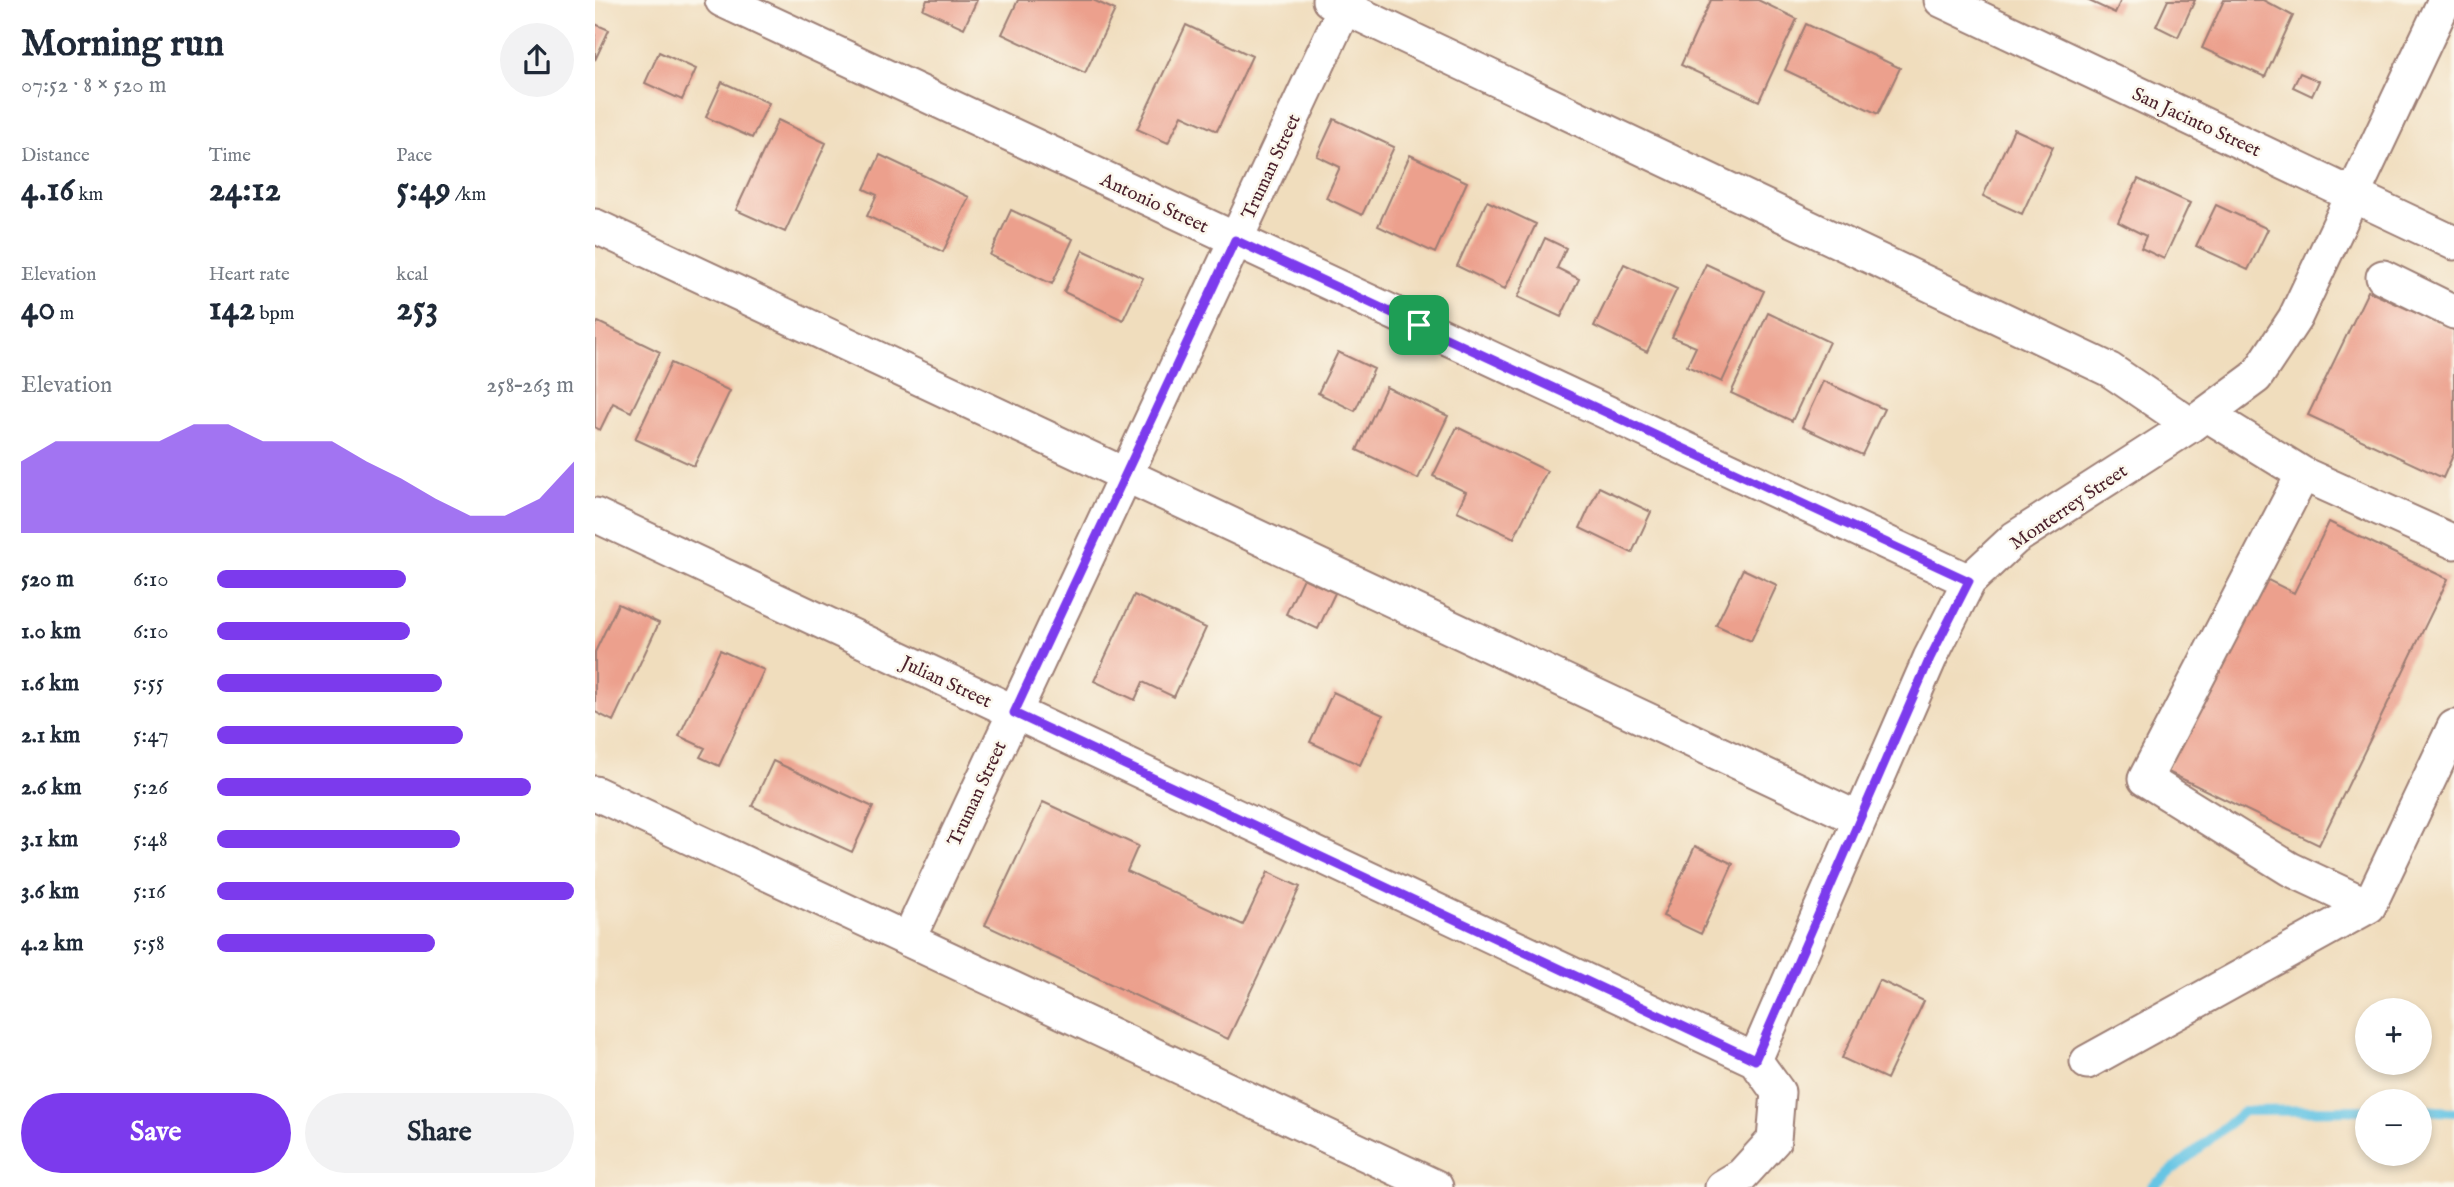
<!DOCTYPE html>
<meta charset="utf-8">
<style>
:root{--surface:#fff;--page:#f2f2f3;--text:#1f2937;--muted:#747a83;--accent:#7c3aed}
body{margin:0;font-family:"IM FELL English",serif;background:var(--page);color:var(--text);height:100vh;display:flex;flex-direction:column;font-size:26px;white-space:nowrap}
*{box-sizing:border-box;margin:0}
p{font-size:23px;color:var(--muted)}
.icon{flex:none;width:38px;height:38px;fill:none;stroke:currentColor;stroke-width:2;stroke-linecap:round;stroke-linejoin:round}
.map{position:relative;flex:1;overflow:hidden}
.sheet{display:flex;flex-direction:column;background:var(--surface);width:595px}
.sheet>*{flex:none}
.controls{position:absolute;left:1760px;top:998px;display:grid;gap:14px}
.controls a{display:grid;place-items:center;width:77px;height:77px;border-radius:50%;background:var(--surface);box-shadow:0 4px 10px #0003;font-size:35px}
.pin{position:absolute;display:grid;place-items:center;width:60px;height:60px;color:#fff;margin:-30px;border-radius:14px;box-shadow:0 4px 10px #0006}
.round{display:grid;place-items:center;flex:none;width:74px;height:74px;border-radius:37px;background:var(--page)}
.headline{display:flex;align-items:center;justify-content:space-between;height:119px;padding:0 21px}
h1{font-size:38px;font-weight:700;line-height:52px}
.metrics{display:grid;grid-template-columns:repeat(3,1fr);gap:10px;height:119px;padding:7px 21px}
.metrics div{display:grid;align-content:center}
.metrics b{font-size:35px;font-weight:700}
.metrics small{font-size:19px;font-weight:400}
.metrics p{font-size:19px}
.chart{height:196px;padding:14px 21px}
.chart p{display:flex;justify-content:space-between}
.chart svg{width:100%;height:126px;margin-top:7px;fill:var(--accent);opacity:.7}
.button{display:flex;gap:14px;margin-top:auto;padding:14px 21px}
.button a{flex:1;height:80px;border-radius:42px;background:var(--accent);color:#fff;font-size:28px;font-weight:700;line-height:80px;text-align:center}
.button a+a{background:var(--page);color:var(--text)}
ul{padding:0 21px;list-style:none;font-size:23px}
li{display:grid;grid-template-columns:112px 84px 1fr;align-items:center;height:52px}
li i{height:18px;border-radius:9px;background:var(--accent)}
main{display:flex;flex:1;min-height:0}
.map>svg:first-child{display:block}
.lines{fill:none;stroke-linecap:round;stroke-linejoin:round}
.stream{stroke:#66c5e4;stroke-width:10}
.building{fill:#eca08d}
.minor-casing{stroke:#9d7e74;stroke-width:37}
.minor{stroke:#fff;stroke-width:33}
.route-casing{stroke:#fff;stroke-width:14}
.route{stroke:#7c3aed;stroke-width:9}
.labels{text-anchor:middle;stroke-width:5;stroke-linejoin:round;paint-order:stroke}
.street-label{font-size:19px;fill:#4a1f2b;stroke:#fbf7ec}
</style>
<main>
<section class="sheet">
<div class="headline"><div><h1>Morning run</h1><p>07:52 · 8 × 520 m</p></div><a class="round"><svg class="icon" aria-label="share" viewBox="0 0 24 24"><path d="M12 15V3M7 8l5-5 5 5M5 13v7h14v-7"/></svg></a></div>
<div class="metrics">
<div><p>Distance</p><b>4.16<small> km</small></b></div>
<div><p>Time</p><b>24:12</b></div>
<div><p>Pace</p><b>5:49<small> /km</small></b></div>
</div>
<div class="metrics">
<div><p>Elevation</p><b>40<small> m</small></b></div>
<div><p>Heart rate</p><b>142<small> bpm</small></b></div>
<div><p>kcal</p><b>253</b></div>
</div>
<div class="chart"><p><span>Elevation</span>258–263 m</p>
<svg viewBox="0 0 160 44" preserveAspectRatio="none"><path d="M0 44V19L10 12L20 12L30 12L40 12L50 6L60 6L70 12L80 12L90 12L100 19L110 25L120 32L130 38L140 38L150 32L160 19V44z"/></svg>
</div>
<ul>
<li><b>520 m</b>6:10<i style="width:53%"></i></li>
<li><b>1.0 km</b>6:10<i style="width:54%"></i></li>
<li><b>1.6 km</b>5:55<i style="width:63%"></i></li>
<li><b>2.1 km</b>5:47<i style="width:69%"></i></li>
<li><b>2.6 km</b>5:26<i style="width:88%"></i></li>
<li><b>3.1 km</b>5:48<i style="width:68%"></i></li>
<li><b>3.6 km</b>5:16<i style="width:100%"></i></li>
<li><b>4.2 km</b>5:58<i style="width:61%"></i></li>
</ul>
<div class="button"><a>Save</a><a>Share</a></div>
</section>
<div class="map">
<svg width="1859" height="1187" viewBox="0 0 1859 1187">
<rect width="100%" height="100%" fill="#fbf7ec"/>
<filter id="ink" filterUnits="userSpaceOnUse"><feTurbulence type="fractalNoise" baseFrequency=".0143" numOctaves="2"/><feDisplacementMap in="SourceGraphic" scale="14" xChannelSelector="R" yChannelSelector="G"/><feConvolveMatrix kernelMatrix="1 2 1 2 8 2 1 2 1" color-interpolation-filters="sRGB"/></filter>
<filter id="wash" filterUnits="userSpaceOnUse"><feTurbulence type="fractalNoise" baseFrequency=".00686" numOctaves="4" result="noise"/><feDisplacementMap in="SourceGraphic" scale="28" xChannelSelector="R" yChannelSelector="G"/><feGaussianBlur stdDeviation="1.57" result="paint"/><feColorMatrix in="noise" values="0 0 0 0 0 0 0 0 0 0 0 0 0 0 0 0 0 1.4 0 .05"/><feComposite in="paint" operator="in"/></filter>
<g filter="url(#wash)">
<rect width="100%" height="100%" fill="#f0ddbd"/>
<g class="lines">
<path class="stream" d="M1825,1110l34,2
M1557,1187l92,-76 124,-1"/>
</g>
<g id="blocks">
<path class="building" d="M332,0h50l-13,28 -41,-19z
M423,0h75l22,10 -30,63 -83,-39z
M1116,0h47l39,19 -38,82 -78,-36z
M1492,0h34l-6,13z
M1573,0h27l-17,37 -22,-11z
M1629,0h39l30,16 -28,61 -63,-29z
M0,24l14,6 -14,30z
M1211,24l94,44 -22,46 -93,-44z
M591,25l66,31 -35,75 -35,-16 -14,28 -31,-14z
M64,52l37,17 -14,31 -37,-17z
M1705,73l19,8 -7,15 -19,-9z
M127,82l47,21 -17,35 -46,-21z
M739,119l60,28 -32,68 -36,-17 14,-31 -23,-11z
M183,120l48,23 -41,89 -49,-22z
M1419,129l39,18 -31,67 -39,-18z
M285,155l89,42 -26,55 -76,-36 10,-21 -13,-6z
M815,155l57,27 -32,71 -57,-27z
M1543,179l52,24 -26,56 -23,-11 5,-12 -28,-14z
M892,201l49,23 -31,65 -48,-23z
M1621,205l52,24 -20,41 -52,-24z
M416,210l62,29 -21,45 -62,-29z
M950,238l21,10 -9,20 22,11 -18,38 -43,-20z
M488,250l60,28 -20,42 -59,-28z
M1029,264l53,25 -30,63 -53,-26z
M1111,264l58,27 -42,91 -35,-16 9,-19 -24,-10z
M1773,291l86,39v123l-11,25 -135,-63z
M1173,313l61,29 -37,79 -61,-28z
M3,322l62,30 -29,60 -18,-9 -13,27 -5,-3v-100z
M743,352l36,17 -19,42 -37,-18z
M76,363l59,28 -36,75 -59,-27z
M1228,381l61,28 -22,46 -60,-28z
M791,387l62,29 -30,63 -61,-29z
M862,427l90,44 -33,67 -57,-27 9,-19 -33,-16z
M1004,487l52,25 -19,41 -52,-25z
M1734,522l119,57 -129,266 -153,-74 94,-195 34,17z
M1148,569l34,16 -26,56 -35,-16z
M708,578l32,15 -17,36 -32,-15z
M539,595l72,33 -32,69 -31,-15 -8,18 -41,-19z
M23,604l41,19 -46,98 -18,-9v-60z
M125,650l44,20 -45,96 -19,-9 5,-9 -26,-12z
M738,692l50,23 -23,50 -50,-23z
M178,761l100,46 -21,45 -100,-46z
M448,802l95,44 -11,25 116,54 25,-53 32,15 -72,152 -243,-114z
M1100,846l38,18 -32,70 -38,-18z
M1284,980l45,21 -37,78 -45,-21z"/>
</g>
</g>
<g filter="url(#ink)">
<use href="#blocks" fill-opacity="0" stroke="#9d7e74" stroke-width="2"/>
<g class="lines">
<defs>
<path id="minor" d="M127,0l1247,581
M734,0l781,370 81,55
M1346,0l513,243
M0,226l1264,593
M1788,277l71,35
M1611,414l97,60 151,68
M1708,474l-158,305 145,90 79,37 85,-179
M0,515l1160,545 23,32 -4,48 -32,35 -20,12
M0,793l841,394
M313,940l440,-940
M1160,1060l175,-402 39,-77 46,-43 176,-113 65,-48 39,-59 150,-318
M1492,1062l282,-156"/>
</defs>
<use href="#minor" class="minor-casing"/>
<use href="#minor" class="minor"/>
</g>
</g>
<g class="lines" filter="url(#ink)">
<defs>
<path id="route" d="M640,240l734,341 -39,77 -175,402 -741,-347z"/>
</defs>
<use href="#route" class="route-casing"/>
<use href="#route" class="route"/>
</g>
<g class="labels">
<g class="street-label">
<text transform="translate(1602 121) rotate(25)" y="7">San Jacinto Street</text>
<text transform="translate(675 166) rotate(-65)" y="7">Truman Street</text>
<text transform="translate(560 202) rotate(25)" y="7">Antonio Street</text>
<text transform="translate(1473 506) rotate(-34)" y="7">Monterrey Street</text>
<text transform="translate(352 681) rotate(25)" y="7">Julian Street</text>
<text transform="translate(381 793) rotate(-65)" y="7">Truman Street</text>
</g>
</g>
</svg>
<div class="controls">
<a>+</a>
<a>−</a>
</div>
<div class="pin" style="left:824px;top:325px;background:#1e9e55"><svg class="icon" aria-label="arrive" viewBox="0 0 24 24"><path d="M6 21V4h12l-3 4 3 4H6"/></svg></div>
</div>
</main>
